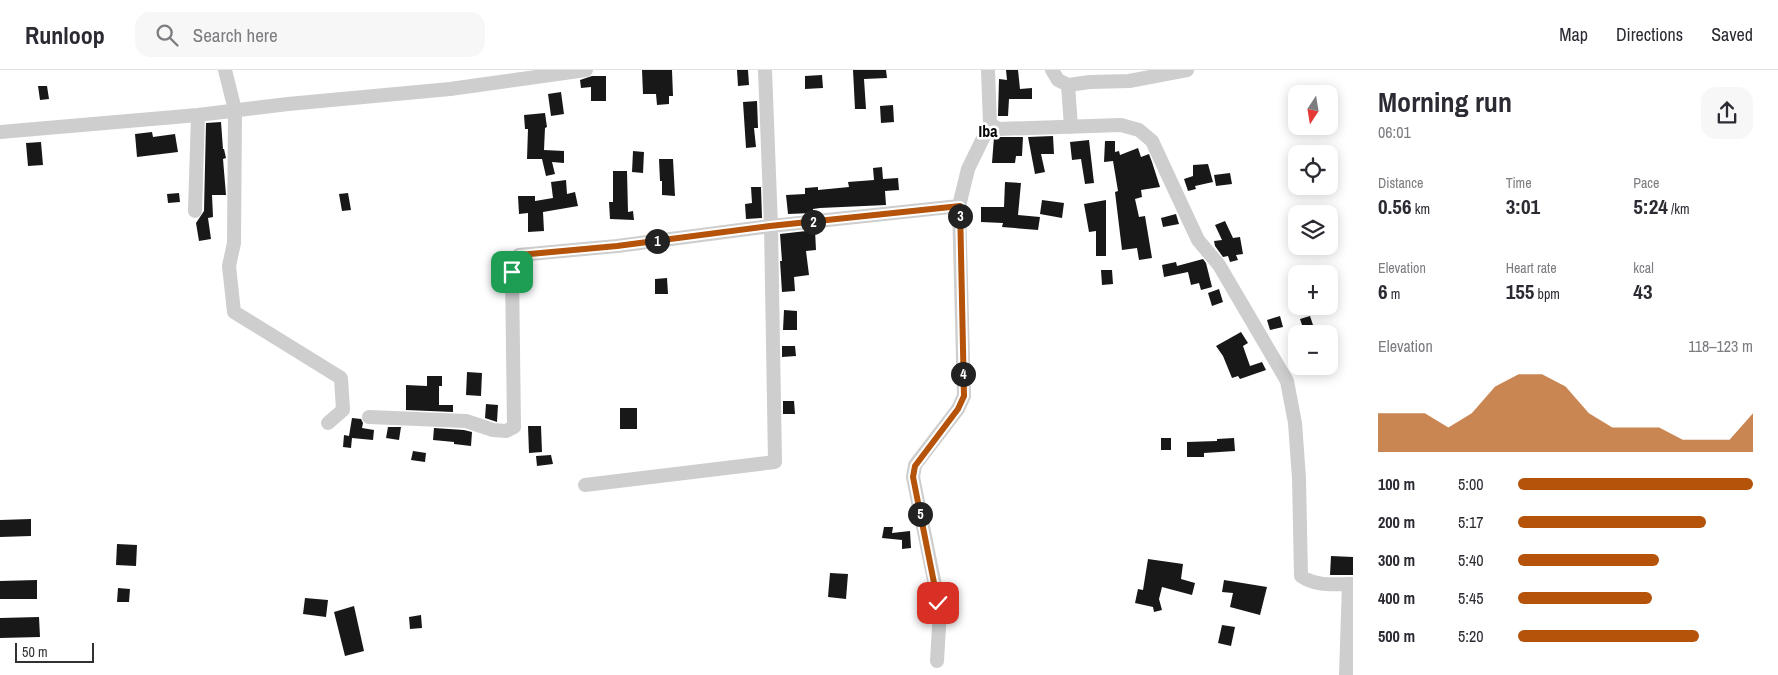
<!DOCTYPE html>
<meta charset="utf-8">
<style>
:root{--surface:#fff;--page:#f7f7f7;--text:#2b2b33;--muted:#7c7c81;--line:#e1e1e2;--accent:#b45309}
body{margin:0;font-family:"Archivo Narrow",sans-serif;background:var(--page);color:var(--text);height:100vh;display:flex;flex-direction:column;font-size:19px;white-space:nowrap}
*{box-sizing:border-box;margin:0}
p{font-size:16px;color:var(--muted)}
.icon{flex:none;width:28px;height:28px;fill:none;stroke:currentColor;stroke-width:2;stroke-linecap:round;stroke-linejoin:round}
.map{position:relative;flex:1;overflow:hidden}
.sheet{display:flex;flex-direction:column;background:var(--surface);width:425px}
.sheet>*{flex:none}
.needle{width:32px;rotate:192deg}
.tools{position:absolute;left:1288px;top:15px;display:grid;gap:10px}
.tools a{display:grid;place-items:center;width:50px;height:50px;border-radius:10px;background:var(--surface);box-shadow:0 2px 12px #0003;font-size:25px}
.scale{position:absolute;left:15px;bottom:12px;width:79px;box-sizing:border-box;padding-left:5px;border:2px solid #313131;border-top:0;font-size:14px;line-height:18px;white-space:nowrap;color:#313131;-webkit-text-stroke:4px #fff;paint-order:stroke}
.pin{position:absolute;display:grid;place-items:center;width:42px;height:42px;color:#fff;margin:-21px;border-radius:10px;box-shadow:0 2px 8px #0006}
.km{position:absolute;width:25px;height:25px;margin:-12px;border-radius:50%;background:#222;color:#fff;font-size:14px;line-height:25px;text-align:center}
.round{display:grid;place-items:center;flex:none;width:52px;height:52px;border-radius:15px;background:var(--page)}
.summary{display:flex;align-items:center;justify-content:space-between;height:85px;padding:0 25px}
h1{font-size:28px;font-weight:700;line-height:38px}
.metrics{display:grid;grid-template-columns:repeat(3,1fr);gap:8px;height:85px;padding:5px 25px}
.metrics div{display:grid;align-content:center}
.metrics b{font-size:21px;font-weight:700}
.metrics small{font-size:14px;font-weight:400}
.metrics p{font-size:14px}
.chart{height:140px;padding:10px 25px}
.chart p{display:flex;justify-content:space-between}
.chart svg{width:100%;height:90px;margin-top:5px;fill:var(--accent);opacity:.7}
ul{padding:0 25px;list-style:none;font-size:16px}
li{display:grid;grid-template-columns:80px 60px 1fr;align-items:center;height:38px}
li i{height:12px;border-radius:6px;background:var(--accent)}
header{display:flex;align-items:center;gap:30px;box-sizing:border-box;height:70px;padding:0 25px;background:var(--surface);border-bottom:1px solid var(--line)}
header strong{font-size:24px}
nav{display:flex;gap:28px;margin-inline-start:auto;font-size:18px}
.search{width:350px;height:45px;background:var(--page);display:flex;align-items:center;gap:12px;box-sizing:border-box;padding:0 18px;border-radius:15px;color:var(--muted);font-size:19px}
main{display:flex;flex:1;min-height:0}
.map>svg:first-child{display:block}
.building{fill:#181818}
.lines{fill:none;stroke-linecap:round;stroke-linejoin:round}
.minor{stroke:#cecece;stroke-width:14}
.route-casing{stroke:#fff;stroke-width:10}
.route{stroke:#b45309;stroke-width:6}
.labels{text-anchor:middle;stroke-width:5;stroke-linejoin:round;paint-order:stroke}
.quarter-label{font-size:16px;font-weight:bold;fill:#000;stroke:#fff}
</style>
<header>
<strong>Runloop</strong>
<div class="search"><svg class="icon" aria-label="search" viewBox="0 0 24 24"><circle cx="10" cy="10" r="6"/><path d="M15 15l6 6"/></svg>Search here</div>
<nav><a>Map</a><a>Directions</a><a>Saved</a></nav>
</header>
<main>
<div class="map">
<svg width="1353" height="605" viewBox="0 0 1353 605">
<rect width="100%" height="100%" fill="#fff"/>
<path class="building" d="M642,0h30l1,26h-4v8l-12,1 -1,-11h-13z
M737,0h11l1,15 -11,1z
M853,0h33l1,8 -23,1 2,30h-11z
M1006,0h12l2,19 12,-1v11h-23l-1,17h-10l1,-37 8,1z
M822,5l1,13 -18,1v-13z
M592,6h14v25h-15v-14l-10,1 -1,-8z
M38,16h9l2,13 -9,1z
M561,22l3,22 -13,2 -3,-22z
M757,31l1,27h-4l2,19 -10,1 -3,-46z
M893,35l1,17 -13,1 -1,-17z
M545,43l2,14 -2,1 -1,22 20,1v12l-12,-1 3,12 -9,2 -4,-17h-15l1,-30h-3l-1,-14z
M221,52l2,27h1l2,9 -3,1 3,36h-14l1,22 -5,1 3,21 -12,2 -3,-18 8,-12 2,-88z
M152,62l1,5 22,-3 3,18 -41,5 -2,-23z
M1053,66l1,18h-13l4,18 -10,2 -7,-37z
M994,67h29l-1,19h-6l-1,7h-23z
M1089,70l5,43 -9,1 -4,-25 -9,1 -2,-18z
M1105,71h10v11l4,-1 1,4 18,-7 3,9 8,-3 3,8 8,25 -19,3 1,7 -7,2 4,18 6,-1 7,42 -13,2 -2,-12 -15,2 -7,-58 3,-1 -5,-30 -9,1z
M41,72l2,23 -15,1 -2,-23z
M633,81l11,1 -1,21 -11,-1z
M659,89h14l2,37 -13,-1v-14h-2z
M1208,94l5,18 -18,4 1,3 -8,2 -4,-12 9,-3v-11z
M882,97l1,12 15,-1 1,12 -14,1 1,14 -66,3 -7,1v4l-25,1 -2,-19 19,-1v-6l13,-1v3l31,-3 -1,-5 26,-2 -1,-12z
M613,101h14l1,41 5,-1 1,9 -24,-1 -1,-17h4z
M1230,103l2,11 -16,2 -2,-11z
M566,110l1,14 8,-2 3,14 -35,6 1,19 -16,1v-19l-9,1 -1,-18h17v5l18,-3 -2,-16z
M1005,112l16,1 -3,32 22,2 -2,13 -36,-3 1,-4 -22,-1v-15h23z
M751,117h10l1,31 -16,1 -1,-15 7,-1z
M179,123l1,9 -12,1 -1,-9z
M348,123l3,17 -9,1 -3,-17z
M1042,130l22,3 -2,15 -22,-4z
M1106,130v56h-10v-25l-7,1 -5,-28z
M1176,144l3,10 -16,3 -2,-9z
M1225,151l8,17 7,-1 3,17 -7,1 2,5 -8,2 -2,-6 -5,1 -8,-11 -1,-5 8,-1 -7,-15z
M815,160l1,20 -10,1 3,24 -15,2 1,14 -13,1 -2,-31h2l-2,-27z
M1203,189l3,4 6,24 -11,3 -2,-7 -8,2 -3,-13 -24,5 -2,-12 14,-3 1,4z
M1101,200h11l1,14 -11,1z
M667,208l1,16h-13v-15z
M1219,219l4,13 -11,4 -4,-13z
M784,240l13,1v19h-14z
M1280,246l3,11 -13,3 -3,-10z
M1310,246l3,9 -10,3 -3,-9z
M1241,262l7,11 -5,3 7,20 12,-4 4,8 -26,9 -2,-3 -6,2 -9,-22 -7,-10z
M782,276h13l1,10 -14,1z
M467,302l15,1 -1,23 -15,-1z
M427,306h15v10h-3v19h14v7l-47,-2v-25l21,1z
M783,331h11l1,13h-12z
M486,334l12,1 -1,17 -12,-4z
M620,338h17v21h-17z
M352,348l9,1 2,4 -1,5 12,2 -1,10 -21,-2 -1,10 -8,-1 1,-12 5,1z
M528,356h13l1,26 -13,1z
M388,357h13l-2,13 -13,-2z
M434,358l30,2 8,2 -1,14 -17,-2v-2l-21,-2z
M1161,368h10v12h-10z
M1234,368l1,13 -31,2v4h-17v-15l30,-1v-2z
M413,381l13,2 -1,9 -14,-2z
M551,385l2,9 -16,2 -1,-10z
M31,449v17l-31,1v-17z
M884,457h9l-1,6 18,-2 1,17 -9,1v-9l-20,-2z
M117,474l20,1 -1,21 -20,-1z
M1331,486l22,1v18h-23z
M1148,489l35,5 -2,15 14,4 -3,12 -30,-8 -3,12 3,11 -8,2 -1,-5 -18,-4 3,-14 5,1z
M830,503l18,1 -2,25 -18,-2z
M37,510v19h-37v-18z
M1224,510l43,7 -7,28 -30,-8 3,-14 -11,-1z
M118,518l12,1 -1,13h-12z
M305,528l23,2 -2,17 -23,-3z
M354,536l10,45 -19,5 -11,-44z
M421,545l1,13 -12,1 -1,-12z
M39,547l1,20 -40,1v-20z
M1222,555l13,2 -4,19 -13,-3z"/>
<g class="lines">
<path class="minor" d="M225,0l10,40 -1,133 -5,23 5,46 107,66 2,32 -15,13
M988,0l2,54 8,5 123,-4 18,5 13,11 46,99 21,25 68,116 8,42 4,55 2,98c16,11 33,8 52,8
M1052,0l6,10 10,5 22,-3 39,-1 58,-11
M1068,15l3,42
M0,62l198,-17 90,-11 162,-15 136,-19
M195,141l3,-96
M369,347l97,4 27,9 13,1 8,-4 -2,-155 7,-17 98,-9 154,-20 188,-20
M585,415l190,-23 -4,-236 -6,-156
M937,591l3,-51 -27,-133 2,-12 43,-56 6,-13 -5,-190 9,-37 22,-45
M1346,605l3,-91"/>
</g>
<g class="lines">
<defs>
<path id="route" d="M512,202l7,-17 98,-9 153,-20 190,-20 4,190 -6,13 -43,57 -2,11 25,126"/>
</defs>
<use href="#route" class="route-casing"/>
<use href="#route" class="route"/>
</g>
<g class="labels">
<g class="quarter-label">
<text x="988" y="67">Iba</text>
</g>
</g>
</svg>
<div class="tools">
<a><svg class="needle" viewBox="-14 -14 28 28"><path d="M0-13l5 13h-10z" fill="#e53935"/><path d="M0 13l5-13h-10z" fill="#7c7c81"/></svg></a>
<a><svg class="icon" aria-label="locate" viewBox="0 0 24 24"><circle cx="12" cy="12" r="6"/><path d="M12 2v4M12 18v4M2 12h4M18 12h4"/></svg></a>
<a><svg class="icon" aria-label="layers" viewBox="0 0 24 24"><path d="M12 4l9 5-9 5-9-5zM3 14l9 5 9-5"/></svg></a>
<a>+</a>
<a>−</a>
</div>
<div class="scale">50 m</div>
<div class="pin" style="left:512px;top:202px;background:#1e9e55"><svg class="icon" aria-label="arrive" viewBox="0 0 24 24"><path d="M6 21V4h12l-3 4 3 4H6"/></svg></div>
<div class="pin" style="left:938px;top:533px;background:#d93025"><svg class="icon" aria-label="check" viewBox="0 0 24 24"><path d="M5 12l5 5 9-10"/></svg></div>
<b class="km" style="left:657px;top:171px">1</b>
<b class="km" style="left:813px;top:152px">2</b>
<b class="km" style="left:960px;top:146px">3</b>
<b class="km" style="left:963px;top:304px">4</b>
<b class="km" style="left:920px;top:444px">5</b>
</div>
<section class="sheet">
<div class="summary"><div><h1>Morning run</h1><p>06:01</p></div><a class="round"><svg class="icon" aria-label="share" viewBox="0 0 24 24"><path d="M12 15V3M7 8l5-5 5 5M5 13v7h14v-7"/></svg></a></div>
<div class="metrics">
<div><p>Distance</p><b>0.56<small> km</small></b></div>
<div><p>Time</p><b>3:01</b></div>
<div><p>Pace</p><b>5:24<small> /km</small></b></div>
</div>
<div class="metrics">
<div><p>Elevation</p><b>6<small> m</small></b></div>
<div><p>Heart rate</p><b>155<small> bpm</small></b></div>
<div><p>kcal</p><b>43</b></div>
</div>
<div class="chart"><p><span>Elevation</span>118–123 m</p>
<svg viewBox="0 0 160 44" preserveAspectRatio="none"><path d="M0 44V25L10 25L20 25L30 32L40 25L50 12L60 6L70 6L80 12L90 25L100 32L110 32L120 32L130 38L140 38L150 38L160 25V44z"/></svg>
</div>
<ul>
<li><b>100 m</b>5:00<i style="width:100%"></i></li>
<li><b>200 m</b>5:17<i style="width:80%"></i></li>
<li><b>300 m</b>5:40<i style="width:60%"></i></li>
<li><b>400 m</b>5:45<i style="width:57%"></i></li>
<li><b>500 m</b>5:20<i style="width:77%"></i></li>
</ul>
</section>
</main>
